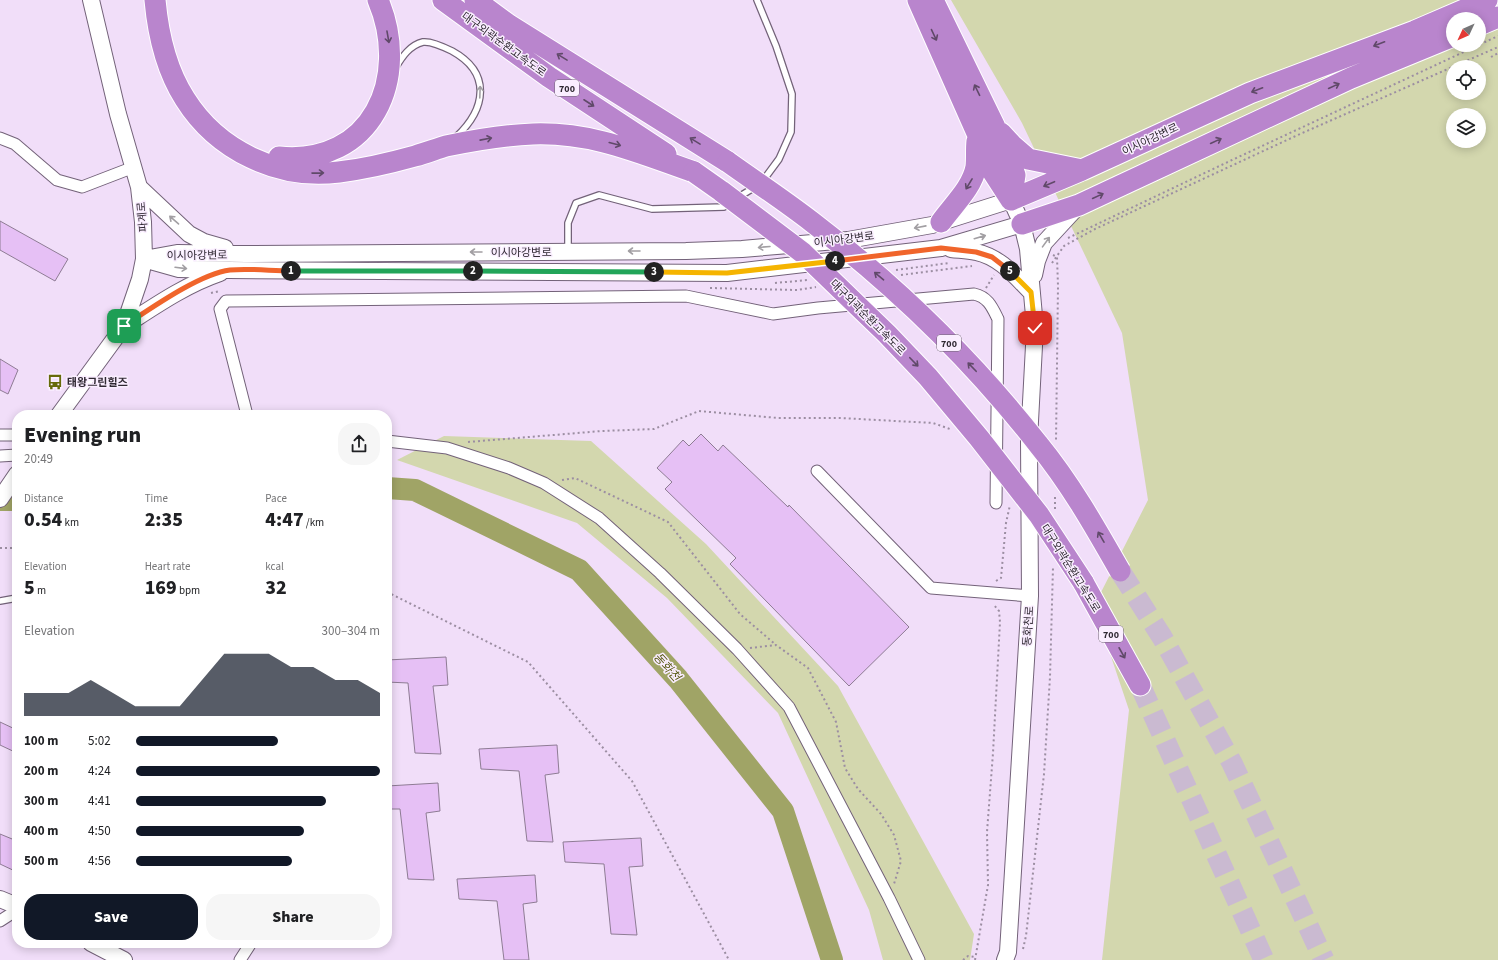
<!DOCTYPE html>
<meta charset="utf-8">
<style>
:root{--surface:#fff;--page:#f6f6f6;--text:#202124;--muted:#757577;--accent:#111827}
body{margin:0;font-family:"Source Sans 3","Noto Sans KR",sans-serif;background:var(--page);color:var(--text);height:100vh;display:flex;flex-direction:column;font-size:15px;white-space:nowrap}
*{box-sizing:border-box;margin:0}
p{font-size:13px;color:var(--muted)}
.icon{flex:none;width:22px;height:22px;fill:none;stroke:currentColor;stroke-width:2;stroke-linecap:round;stroke-linejoin:round}
.map{position:relative;flex:1;overflow:hidden}
.panel{position:absolute;left:12px;top:410px;width:380px;height:538px;display:flex;flex-direction:column;background:var(--surface);border-radius:16px;box-shadow:0 2px 10px #0003}
.panel>*{flex:none}
.needle{width:26px;rotate:226deg}
.tools{position:absolute;left:1446px;top:12px;display:grid;gap:8px}
.tools a{display:grid;place-items:center;width:40px;height:40px;border-radius:50%;background:var(--surface);box-shadow:0 2px 10px #0003;font-size:20px}
.pin{position:absolute;display:grid;place-items:center;width:34px;height:34px;color:#fff;margin:-17px;border-radius:8px;box-shadow:0 2px 6px #0006}
.km{position:absolute;width:20px;height:20px;margin:-10px;border-radius:50%;background:#222;color:#fff;font-size:11px;line-height:20px;text-align:center}
.round{display:grid;place-items:center;flex:none;width:42px;height:42px;border-radius:16px;background:var(--page)}
.headline{display:flex;align-items:center;justify-content:space-between;height:68px;padding:0 12px}
h1{font-size:22px;font-weight:800;line-height:30px}
.figures{display:grid;grid-template-columns:repeat(3,1fr);gap:6px;height:68px;padding:4px 12px}
.figures div{display:grid;align-content:center}
.figures b{font-size:20px;font-weight:800}
.figures small{font-size:11px;font-weight:400}
.figures p{font-size:11px}
.chart{height:112px;padding:8px 12px}
.chart p{display:flex;justify-content:space-between}
.chart svg{width:100%;height:72px;margin-top:4px;fill:var(--accent);opacity:.7}
.action{display:flex;gap:8px;margin-top:auto;padding:8px 12px}
.action a{flex:1;height:46px;border-radius:16px;background:var(--accent);color:#fff;font-size:16px;font-weight:800;line-height:46px;text-align:center}
.action a+a{background:var(--page);color:var(--text)}
ul{padding:0 12px;list-style:none;font-size:13px}
li{display:grid;grid-template-columns:64px 48px 1fr;align-items:center;height:30px}
li i{height:10px;border-radius:5px;background:var(--accent)}
.map>svg:first-child{display:block}
.green{fill:#d3d7ae;fill-rule:evenodd}
.lines{fill:none;stroke-linecap:round;stroke-linejoin:round}
.river{stroke:#a0a466;stroke-width:22}
.building{fill:#e6c0f5;stroke:#8e7c94}
.highway-tunnel{stroke:#cabad1;stroke-width:21;stroke-dasharray:21 10;stroke-linecap:butt}
.lane-casing{stroke:#736279;stroke-width:8}
.street-casing{stroke:#736279;stroke-width:13}
.secondary-casing{stroke:#736279;stroke-width:18}
.highway-casing{stroke:#fff;stroke-width:23}
.path{stroke:#9c8ea2;stroke-width:2;stroke-dasharray:2 3;stroke-linecap:butt}
.lane{stroke:#fff;stroke-width:5.5}
.street{stroke:#fff;stroke-width:11}
.secondary{stroke:#fff;stroke-width:16}
.highway{stroke:#b985cd;stroke-width:21}
.highway-bridge-casing{stroke:#fff;stroke-width:23;stroke-linecap:butt}
.highway-bridge{stroke:#b985cd;stroke-width:21}
.oneway{stroke:#604969}
.oneway2{stroke:#a29fa3}
.split-1-casing{stroke:#fff;stroke-width:8}
.split-2-casing{stroke:#fff;stroke-width:8}
.split-3-casing{stroke:#fff;stroke-width:8}
.split-4-casing{stroke:#fff;stroke-width:8}
.split-5-casing{stroke:#fff;stroke-width:8}
.split-6-casing{stroke:#fff;stroke-width:8}
.split-1{stroke:#f0652b;stroke-width:5}
.split-2{stroke:#22a559;stroke-width:5}
.split-3{stroke:#22a559;stroke-width:5}
.split-4{stroke:#f5b400;stroke-width:5}
.split-5{stroke:#f0652b;stroke-width:5}
.split-6{stroke:#f5b400;stroke-width:5}
.labels{text-anchor:middle;stroke-width:3;stroke-linejoin:round;paint-order:stroke}
.shield{fill:#faeeff;stroke:#6d6470;stroke-width:1}
.shield-label{font-size:10px;font-weight:bold;fill:#302933}
.street-label{font-size:11px;fill:#302933;stroke:#faeeff}
.poi-label{font-size:11px;font-weight:bold;fill:#302933;stroke:#faeeff;text-anchor:start}
.water-label{font-size:12px;font-style:italic;fill:#565911;stroke:#faeeff}
</style>
<div class="map">
<svg width="1498" height="960" viewBox="0 0 1498 960">
<rect width="100%" height="100%" fill="#f1def9"/>
<path class="green" d="M951,0h528l19,25v935h-396l27,-250 -35,-104 54,-106 -26,-167 -100,-210zM1453,19h26v26h-26zM1453,67h26v26h-26zM1453,115h26v26h-26z
M444,436l147,5 115,103 132,142 136,248 -4,26h-87l-14,-50 -91,-197 -111,-115 -90,-75 -180,-63z"/>
<g class="lines">
<path class="river" d="M387,488l28,2 164,80 99,109 105,132 49,149
M0,500h17"/>
</g>
<path class="building" d="M0,221l68,38 -13,22 -55,-31z
M0,359l18,11 -10,24 -8,-4z
M701,434l17,17 5,-6 65,62 1,-2 120,122 -60,59 -119,-122 6,-6 -71,-69 7,-7 -15,-14 26,-28 6,6z
M446,657l2,28 -15,1 8,68 -26,-1 -7,-70 -21,-1v-22z
M0,722l17,8v23l-17,-8z
M557,745l2,28 -14,2 8,67 -26,-1 -8,-70 -38,-2 -2,-20z
M438,783l2,28 -14,2 8,67 -26,-1 -8,-70h-13v-23z
M0,834l17,7v31l-17,-8z
M641,838l2,28 -14,1 8,68 -26,-1 -7,-70 -39,-2 -2,-20z
M535,875l2,27 -14,2 6,56h-25l-7,-59 -38,-2 -2,-20z"/>
<g class="lines">
<path class="highway-tunnel" d="M1120,571l42,66 70,126 92,197
M1140,685l124,275"/>
<defs>
<path id="lane" d="M757,0l19,46 16,48 -1,38 -12,27 -17,23
M396,67c6,-10 14,-22 27,-25 8,-1 21,5 29,9 40,22 34,58 4,86
M737,198l18,-11
M568,251v-28l8,-20 23,-8 53,14 72,-2 6,-4
M0,601l17,-3"/>
<path id="street" d="M0,138l15,6 42,36 25,7 52,-20
M247,415l-27,-106 6,-8 460,-5 87,18 45,-6 156,-14c14,3 18,13 24,25l-2,184
M0,435h17
M387,441l60,7 62,20 35,15 55,35 61,55 77,76 52,58 100,191 30,62
M0,456l17,-1
M817,471l114,117 99,8
M0,921l17,-11
M240,960l11,-17"/>
<path id="secondary" d="M139,187l50,47 15,8 21,6
M951,249c8,1 17,1 25,3 24,5 39,24 55,40
M144,259l33,-6 69,1 440,-3 56,-2 106,-9 84,-15 79,-25 11,24 6,25 7,78 -6,113 1,156 -22,356 -3,8
M147,260l32,9 50,1 498,3 214,-25 81,-24
M1034,275l3,-14 7,-18 35,-38
M124,326c31,-20 61,-41 96,-53
M59,415l65,-89 16,-47 4,-20 -1,-37 -4,-35 -21,-73 -27,-114
M0,499l17,-25
M0,899l17,7
M91,943l33,17"/>
<path id="highway" d="M155,0c3,33 12,71 30,99 32,51 93,81 154,73 25,-3 51,-9 76,-16 11,-3 21,-7 31,-10 29,-6 58,-11 87,-12 60,-2 106,19 161,38
M443,0l106,77 117,77
M475,0l34,25 219,137
M918,0l59,133 14,36 20,31
M933,0l61,125 21,50 -4,25
M1479,25l19,-8
M1001,133l12,13 15,13 54,11
M279,157c93,9 132,-79 99,-157
M1011,200l71,-30 168,-77 165,-62 72,-31
M941,222c12,-17 31,-34 35,-55 1,-8 0,-18 1,-26
M1022,224l57,-19 272,-127 102,-42
M1083,582l57,103"/>
</defs>
<use href="#lane" class="lane-casing"/>
<use href="#street" class="street-casing"/>
<use href="#secondary" class="secondary-casing"/>
<use href="#highway" class="highway-casing"/>
<path class="path" d="M1491,57l7,-4
M1068,238l164,-78 266,-124
M1053,255l4,2 1,29 -2,155
M1052,263l12,-17 31,-17 205,-95 198,-87
M896,270l53,-7
M901,275l71,-9
M775,283l33,-3
M710,288l87,2 19,-3
M986,288l8,-13
M211,293l9,-2
M468,442l134,-11 52,-2 45,-18 79,7h62l93,5 17,6
M562,480l13,-2 93,44 72,92 36,31
M1055,509v-14
M0,548h17
M996,581l5,-3 5,-55 4,-18
M387,592l141,70 104,119 97,179
M750,648l26,-3 32,23 28,54 9,46 13,21 23,25 13,21 7,26 -7,23
M1023,949l3,-13 18,-162 6,-97 3,-110
M963,960l5,-4 8,1
M975,960l13,-75 -1,-53 6,-79 7,-131 -1,-11 -5,-6"/>
<use href="#lane" class="lane"/>
<use href="#street" class="street"/>
<use href="#secondary" class="secondary"/>
<use href="#highway" class="highway"/>
<defs>
<path id="highway-bridge" d="M728,162c28,20 57,39 84,60 84,64 161,139 226,222 32,39 57,83 82,127
M694,172l27,19 82,62 84,81 41,43 51,61 60,77 44,67"/>
</defs>
<use href="#highway-bridge" class="highway-bridge-casing"/>
<use href="#highway-bridge" class="highway-bridge"/>
</g>
<defs><path id="oneway-shaft" d="M-6 0H5M1.5-3L5.5 0L1.5 3" fill="none" stroke-width="1.6" stroke-linecap="round" stroke-linejoin="round"/></defs>
<g class="oneway">
<use href="#oneway-shaft" transform="translate(934 35) rotate(65)"/>
<use href="#oneway-shaft" transform="translate(388 37) rotate(80)"/>
<use href="#oneway-shaft" transform="translate(1379 44) rotate(159)"/>
<use href="#oneway-shaft" transform="translate(562 57) rotate(-148)"/>
<use href="#oneway-shaft" transform="translate(1334 86) rotate(-25)"/>
<use href="#oneway-shaft" transform="translate(977 90) rotate(-116)"/>
<use href="#oneway-shaft" transform="translate(1257 90) rotate(159)"/>
<use href="#oneway-shaft" transform="translate(589 103) rotate(33)"/>
<use href="#oneway-shaft" transform="translate(486 139) rotate(-11)"/>
<use href="#oneway-shaft" transform="translate(695 141) rotate(-148)"/>
<use href="#oneway-shaft" transform="translate(1216 141) rotate(-25)"/>
<use href="#oneway-shaft" transform="translate(615 144) rotate(15)"/>
<use href="#oneway-shaft" transform="translate(318 173) rotate(-1)"/>
<use href="#oneway-shaft" transform="translate(969 184) rotate(121)"/>
<use href="#oneway-shaft" transform="translate(1049 184) rotate(157)"/>
<use href="#oneway-shaft" transform="translate(1098 196) rotate(-25)"/>
<use href="#oneway-shaft" transform="translate(879 276) rotate(-140)"/>
<use href="#oneway-shaft" transform="translate(914 362) rotate(46)"/>
<use href="#oneway-shaft" transform="translate(972 367) rotate(-134)"/>
<use href="#oneway-shaft" transform="translate(1101 537) rotate(-120)"/>
<use href="#oneway-shaft" transform="translate(1122 653) rotate(61)"/>
</g>
<g class="oneway2">
<use href="#oneway-shaft" transform="translate(480 92) rotate(-88)"/>
<use href="#oneway-shaft" transform="translate(174 220) rotate(-139)"/>
<use href="#oneway-shaft" transform="translate(920 227) rotate(169)"/>
<use href="#oneway-shaft" transform="translate(980 237) rotate(-16)"/>
<use href="#oneway-shaft" transform="translate(1046 242) rotate(-54)"/>
<use href="#oneway-shaft" transform="translate(764 247) rotate(175)"/>
<use href="#oneway-shaft" transform="translate(634 251) rotate(180)"/>
<use href="#oneway-shaft" transform="translate(476 252) rotate(180)"/>
<use href="#oneway-shaft" transform="translate(181 268) rotate(7)"/>
</g>
<g class="lines">
<defs>
<path id="split-1" d="M124,326c26,-17 75,-52 106,-56 19,-2 42,1 61,1"/>
<path id="split-2" d="M291,271h182"/>
<path id="split-3" d="M473,271l181,1"/>
<path id="split-4" d="M654,272l73,1 108,-12"/>
<path id="split-5" d="M835,261l106,-13 35,4 16,5 18,14"/>
<path id="split-6" d="M1010,271l21,21 4,36"/>
</defs>
<use href="#split-1" class="split-1-casing"/>
<use href="#split-2" class="split-2-casing"/>
<use href="#split-3" class="split-3-casing"/>
<use href="#split-4" class="split-4-casing"/>
<use href="#split-5" class="split-5-casing"/>
<use href="#split-6" class="split-6-casing"/>
<use href="#split-1" class="split-1"/>
<use href="#split-2" class="split-2"/>
<use href="#split-3" class="split-3"/>
<use href="#split-4" class="split-4"/>
<use href="#split-5" class="split-5"/>
<use href="#split-6" class="split-6"/>
</g>
<defs>
<symbol id="bus-bare" viewBox="-9 -9 18 18"><path d="M-5-6H5V4H4V6H2V4H-2V6H-4V4H-5ZM-3.5-4V0h7V-4ZM-3.5 1.2v1.5H-2V1.2ZM2 1.2v1.5H3.5V1.2Z" fill="#676a0a" stroke="#faeeff" stroke-width="2.5" paint-order="stroke"/></symbol>
</defs>
<g fill-rule="evenodd">
<use href="#bus-bare" x="44" y="371" width="22" height="22"/>
</g>
<g class="labels">
<g class="shield">
<rect x="555" y="80" width="24" height="16" rx="3"/>
<rect x="937" y="335" width="24" height="16" rx="3"/>
<rect x="1099" y="626" width="24" height="16" rx="3"/>
</g>
<g class="shield-label">
<text x="567" y="92">700</text>
<text x="949" y="347">700</text>
<text x="1111" y="638">700</text>
</g>
<g class="street-label">
<text transform="translate(504 44) rotate(36)" y="4">대구외곽순환고속도로</text>
<text transform="translate(1150 139) rotate(-25)" y="4">이시아강변로</text>
<text transform="translate(142 217) rotate(-95)" y="4">파계로</text>
<text transform="translate(844 239) rotate(-7)" y="4">이시아강변로</text>
<text x="521" y="256">이시아강변로</text>
<text transform="translate(197 255) rotate(-1)" y="4">이시아강변로</text>
<text transform="translate(868 317) rotate(45)" y="4">대구외곽순환고속도로</text>
<text transform="translate(1071 568) rotate(58)" y="4">대구외곽순환고속도로</text>
<text transform="translate(1028 626) rotate(-86)" y="4">동화천로</text>
</g>
<g class="poi-label">
<text x="67" y="386">태왕그린힐즈</text>
</g>
<g class="water-label">
<text transform="translate(667 667) rotate(48)" y="4">동화천</text>
</g>
</g>
</svg>
<div class="tools">
<a><svg class="needle" viewBox="-14 -14 28 28"><path d="M0-13l5 13h-10z" fill="#e53935"/><path d="M0 13l5-13h-10z" fill="#757577"/></svg></a>
<a><svg class="icon" aria-label="locate" viewBox="0 0 24 24"><circle cx="12" cy="12" r="6"/><path d="M12 2v4M12 18v4M2 12h4M18 12h4"/></svg></a>
<a><svg class="icon" aria-label="layers" viewBox="0 0 24 24"><path d="M12 4l9 5-9 5-9-5zM3 14l9 5 9-5"/></svg></a>
</div>
<div class="pin" style="left:124px;top:326px;background:#1e9e55"><svg class="icon" aria-label="arrive" viewBox="0 0 24 24"><path d="M6 21V4h12l-3 4 3 4H6"/></svg></div>
<div class="pin" style="left:1035px;top:328px;background:#d93025"><svg class="icon" aria-label="check" viewBox="0 0 24 24"><path d="M5 12l5 5 9-10"/></svg></div>
<b class="km" style="left:291px;top:271px">1</b>
<b class="km" style="left:473px;top:271px">2</b>
<b class="km" style="left:654px;top:272px">3</b>
<b class="km" style="left:835px;top:261px">4</b>
<b class="km" style="left:1010px;top:271px">5</b>
<section class="panel">
<div class="headline"><div><h1>Evening run</h1><p>20:49</p></div><a class="round"><svg class="icon" aria-label="share" viewBox="0 0 24 24"><path d="M12 15V3M7 8l5-5 5 5M5 13v7h14v-7"/></svg></a></div>
<div class="figures">
<div><p>Distance</p><b>0.54<small> km</small></b></div>
<div><p>Time</p><b>2:35</b></div>
<div><p>Pace</p><b>4:47<small> /km</small></b></div>
</div>
<div class="figures">
<div><p>Elevation</p><b>5<small> m</small></b></div>
<div><p>Heart rate</p><b>169<small> bpm</small></b></div>
<div><p>kcal</p><b>32</b></div>
</div>
<div class="chart"><p><span>Elevation</span>300–304 m</p>
<svg viewBox="0 0 160 44" preserveAspectRatio="none"><path d="M0 44V30L10 30L20 30L30 22L40 30L50 38L60 38L70 38L80 22L90 6L100 6L110 6L120 14L130 14L140 22L150 22L160 30V44z"/></svg>
</div>
<ul>
<li><b>100 m</b>5:02<i style="width:58%"></i></li>
<li><b>200 m</b>4:24<i style="width:100%"></i></li>
<li><b>300 m</b>4:41<i style="width:78%"></i></li>
<li><b>400 m</b>4:50<i style="width:69%"></i></li>
<li><b>500 m</b>4:56<i style="width:64%"></i></li>
</ul>
<div class="action"><a>Save</a><a>Share</a></div>
</section>
</div>
